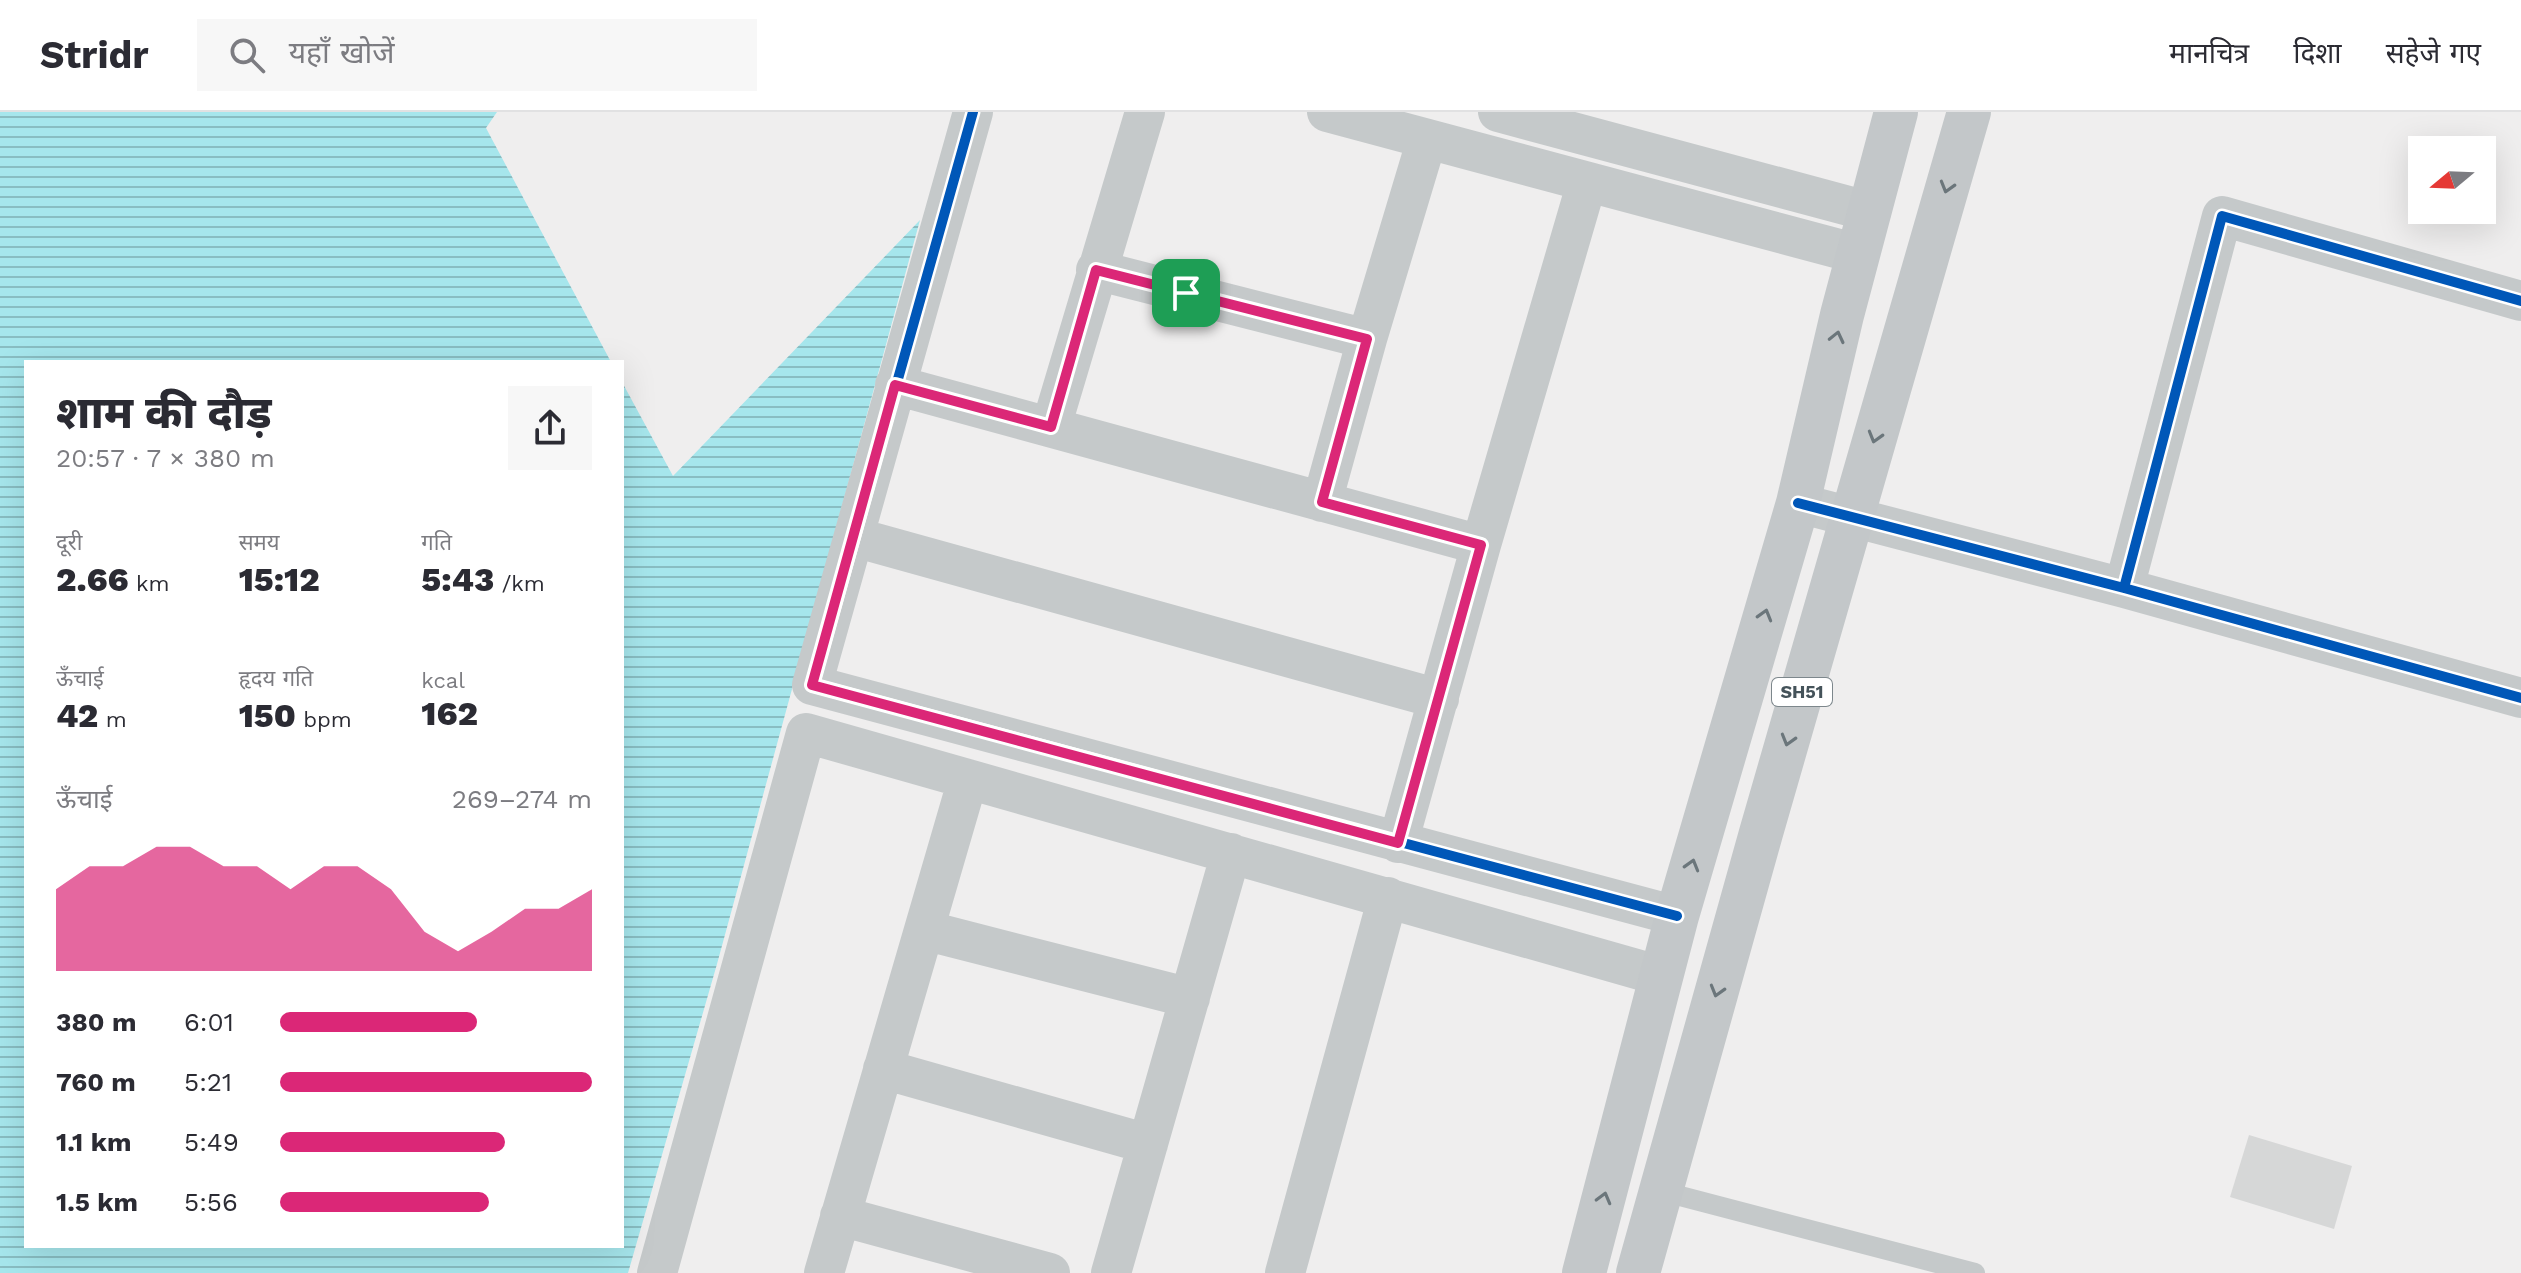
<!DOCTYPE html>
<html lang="hi">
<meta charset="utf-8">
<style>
:root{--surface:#fff;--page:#f7f7f7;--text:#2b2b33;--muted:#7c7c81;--line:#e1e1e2;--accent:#db2777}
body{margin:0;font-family:"Work Sans","Noto Sans Devanagari",sans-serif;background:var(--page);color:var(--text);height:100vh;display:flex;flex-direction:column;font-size:30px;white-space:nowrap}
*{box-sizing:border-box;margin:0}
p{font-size:26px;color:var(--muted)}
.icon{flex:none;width:44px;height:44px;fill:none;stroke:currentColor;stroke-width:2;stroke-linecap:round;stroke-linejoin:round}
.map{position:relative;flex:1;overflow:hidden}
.sheet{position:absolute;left:24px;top:248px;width:600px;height:888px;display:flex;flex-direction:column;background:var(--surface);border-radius:0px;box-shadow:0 8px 32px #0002}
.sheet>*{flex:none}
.needle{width:52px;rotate:251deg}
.fabs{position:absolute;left:2408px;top:24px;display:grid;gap:16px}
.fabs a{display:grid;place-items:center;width:88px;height:88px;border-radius:0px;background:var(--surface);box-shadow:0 8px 32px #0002;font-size:40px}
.pin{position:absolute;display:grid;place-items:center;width:68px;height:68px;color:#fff;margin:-34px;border-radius:16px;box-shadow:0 4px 12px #0006}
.round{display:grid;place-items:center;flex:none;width:84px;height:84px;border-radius:0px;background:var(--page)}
.summary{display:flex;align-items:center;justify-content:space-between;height:136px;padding:0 32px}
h1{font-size:44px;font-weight:800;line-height:60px}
.metrics{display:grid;grid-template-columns:repeat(3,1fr);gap:12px;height:136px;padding:8px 32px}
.metrics div{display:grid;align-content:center}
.metrics b{font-size:34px;font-weight:800}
.metrics small{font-size:22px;font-weight:400}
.metrics p{font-size:22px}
.chart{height:224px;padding:16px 32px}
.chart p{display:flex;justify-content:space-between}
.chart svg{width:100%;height:144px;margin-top:8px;fill:var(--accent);opacity:.7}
ul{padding:0 32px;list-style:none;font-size:26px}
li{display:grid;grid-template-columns:128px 96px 1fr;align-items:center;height:60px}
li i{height:20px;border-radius:10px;background:var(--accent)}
header{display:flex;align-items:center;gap:48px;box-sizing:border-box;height:112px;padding:0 40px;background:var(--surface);border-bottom:2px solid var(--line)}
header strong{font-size:38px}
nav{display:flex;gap:44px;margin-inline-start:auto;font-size:28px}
.search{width:560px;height:72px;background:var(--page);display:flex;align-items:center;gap:20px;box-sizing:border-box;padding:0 28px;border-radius:0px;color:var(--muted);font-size:30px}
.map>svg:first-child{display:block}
.water{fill:url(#water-rules)}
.building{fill:#d6d7d7}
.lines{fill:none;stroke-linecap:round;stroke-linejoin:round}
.service{stroke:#c5c9ca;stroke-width:20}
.minor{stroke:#c5c9ca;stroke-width:40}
.primary{stroke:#c3c7c9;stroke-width:44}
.cycleway-casing{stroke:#fff;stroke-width:15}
.cycleway{stroke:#0057b8;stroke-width:10}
.oneway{stroke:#6b767b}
.route-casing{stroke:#fff;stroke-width:16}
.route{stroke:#db2777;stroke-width:10}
.labels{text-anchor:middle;stroke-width:8;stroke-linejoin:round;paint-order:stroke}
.shield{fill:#fff;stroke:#7d878c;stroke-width:2}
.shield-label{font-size:18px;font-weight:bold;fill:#45535a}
</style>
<header>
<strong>Stridr</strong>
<div class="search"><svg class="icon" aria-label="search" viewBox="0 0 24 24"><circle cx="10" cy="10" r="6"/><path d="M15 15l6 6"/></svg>यहाँ खोजें</div>
<nav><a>मानचित्र</a><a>दिशा</a><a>सहेजे गए</a></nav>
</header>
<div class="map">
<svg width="2521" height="1161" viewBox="0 0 2521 1161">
<defs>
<pattern id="water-rules" width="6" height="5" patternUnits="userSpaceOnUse" patternTransform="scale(2)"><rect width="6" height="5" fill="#a6e6ec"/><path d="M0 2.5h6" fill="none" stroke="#89bdc2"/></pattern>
</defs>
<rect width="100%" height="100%" fill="#efeeee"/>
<path class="water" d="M0,0h497l-11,16 125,234h-585v884h596v-864l51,94 247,-256 -203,744 -89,309h-628z"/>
<path class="building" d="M2249,1023l103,31 -18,63 -104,-32z"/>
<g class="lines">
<path class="service" d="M1661,1079l314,82"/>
<path class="minor" d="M973,0l-161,573 865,231
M1327,0l531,142
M1498,0l373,100
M1096,158l271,69
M895,273l586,160
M1051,315l94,-315
M1322,390l45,-163 60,-200
M1798,391l326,85 397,110
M854,425l585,162
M2124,476l98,-372 299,85
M1398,731l83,-298 106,-363
M924,818l266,68
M883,957l265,75
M840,1104l210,57
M657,1161l149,-540 855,243
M824,1161l144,-494
M1111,1161l120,-420
M1285,1161l103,-376"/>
<path class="primary" d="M1584,1161l93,-357 121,-413 44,-188 54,-203
M1638,1161l123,-440 208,-721"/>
<defs>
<path id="cycleway" d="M973,0l-161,573 865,231
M1798,391l326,85 397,110
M2124,476l98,-372 299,85"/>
</defs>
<use href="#cycleway" class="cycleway-casing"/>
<use href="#cycleway" class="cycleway"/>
</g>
<defs><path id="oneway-chevron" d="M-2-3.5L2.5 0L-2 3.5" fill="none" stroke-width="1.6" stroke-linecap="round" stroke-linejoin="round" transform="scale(2)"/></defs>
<g class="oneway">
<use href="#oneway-chevron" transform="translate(1947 75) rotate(106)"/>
<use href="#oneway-chevron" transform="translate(1837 225) rotate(-77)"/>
<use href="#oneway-chevron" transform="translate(1875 325) rotate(106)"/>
<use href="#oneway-chevron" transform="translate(1765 503) rotate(-74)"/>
<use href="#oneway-chevron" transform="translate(1788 628) rotate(106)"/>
<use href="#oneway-chevron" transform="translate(1692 753) rotate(-74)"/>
<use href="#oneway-chevron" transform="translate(1717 879) rotate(106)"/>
<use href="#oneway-chevron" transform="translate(1604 1086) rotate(-75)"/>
</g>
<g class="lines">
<defs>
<path id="route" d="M1096,158l271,69 -45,163 159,43 -83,298 -586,-158 83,-300 156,42z"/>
</defs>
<use href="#route" class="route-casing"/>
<use href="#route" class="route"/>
</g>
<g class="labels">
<rect class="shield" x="1772" y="566" width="60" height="28" rx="6"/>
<g class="shield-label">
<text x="1802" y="586">SH51</text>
</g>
</g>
</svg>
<div class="fabs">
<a><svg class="needle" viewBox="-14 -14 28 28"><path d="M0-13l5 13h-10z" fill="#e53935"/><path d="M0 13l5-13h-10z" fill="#7c7c81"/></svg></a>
</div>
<div class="pin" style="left:1186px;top:181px;background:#1e9e55"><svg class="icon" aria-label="arrive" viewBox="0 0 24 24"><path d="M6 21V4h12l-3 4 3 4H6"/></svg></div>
<section class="sheet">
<div class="summary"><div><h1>शाम की दौड़</h1><p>20:57 · 7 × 380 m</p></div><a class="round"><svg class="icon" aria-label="share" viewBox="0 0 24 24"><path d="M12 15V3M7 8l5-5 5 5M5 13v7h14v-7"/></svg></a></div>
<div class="metrics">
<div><p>दूरी</p><b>2.66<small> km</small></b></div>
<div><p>समय</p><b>15:12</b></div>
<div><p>गति</p><b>5:43<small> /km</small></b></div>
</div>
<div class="metrics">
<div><p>ऊँचाई</p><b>42<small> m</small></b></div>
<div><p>हृदय गति</p><b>150<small> bpm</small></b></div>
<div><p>kcal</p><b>162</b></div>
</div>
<div class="chart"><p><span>ऊँचाई</span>269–274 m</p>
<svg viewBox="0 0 160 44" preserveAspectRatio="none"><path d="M0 44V19L10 12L20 12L30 6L40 6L50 12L60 12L70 19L80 12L90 12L100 19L110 32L120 38L130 32L140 25L150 25L160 19V44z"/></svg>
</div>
<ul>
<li><b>380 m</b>6:01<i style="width:63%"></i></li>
<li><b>760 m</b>5:21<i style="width:100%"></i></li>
<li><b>1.1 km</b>5:49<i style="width:72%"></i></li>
<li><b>1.5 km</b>5:56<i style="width:67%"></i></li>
</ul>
</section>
</div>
